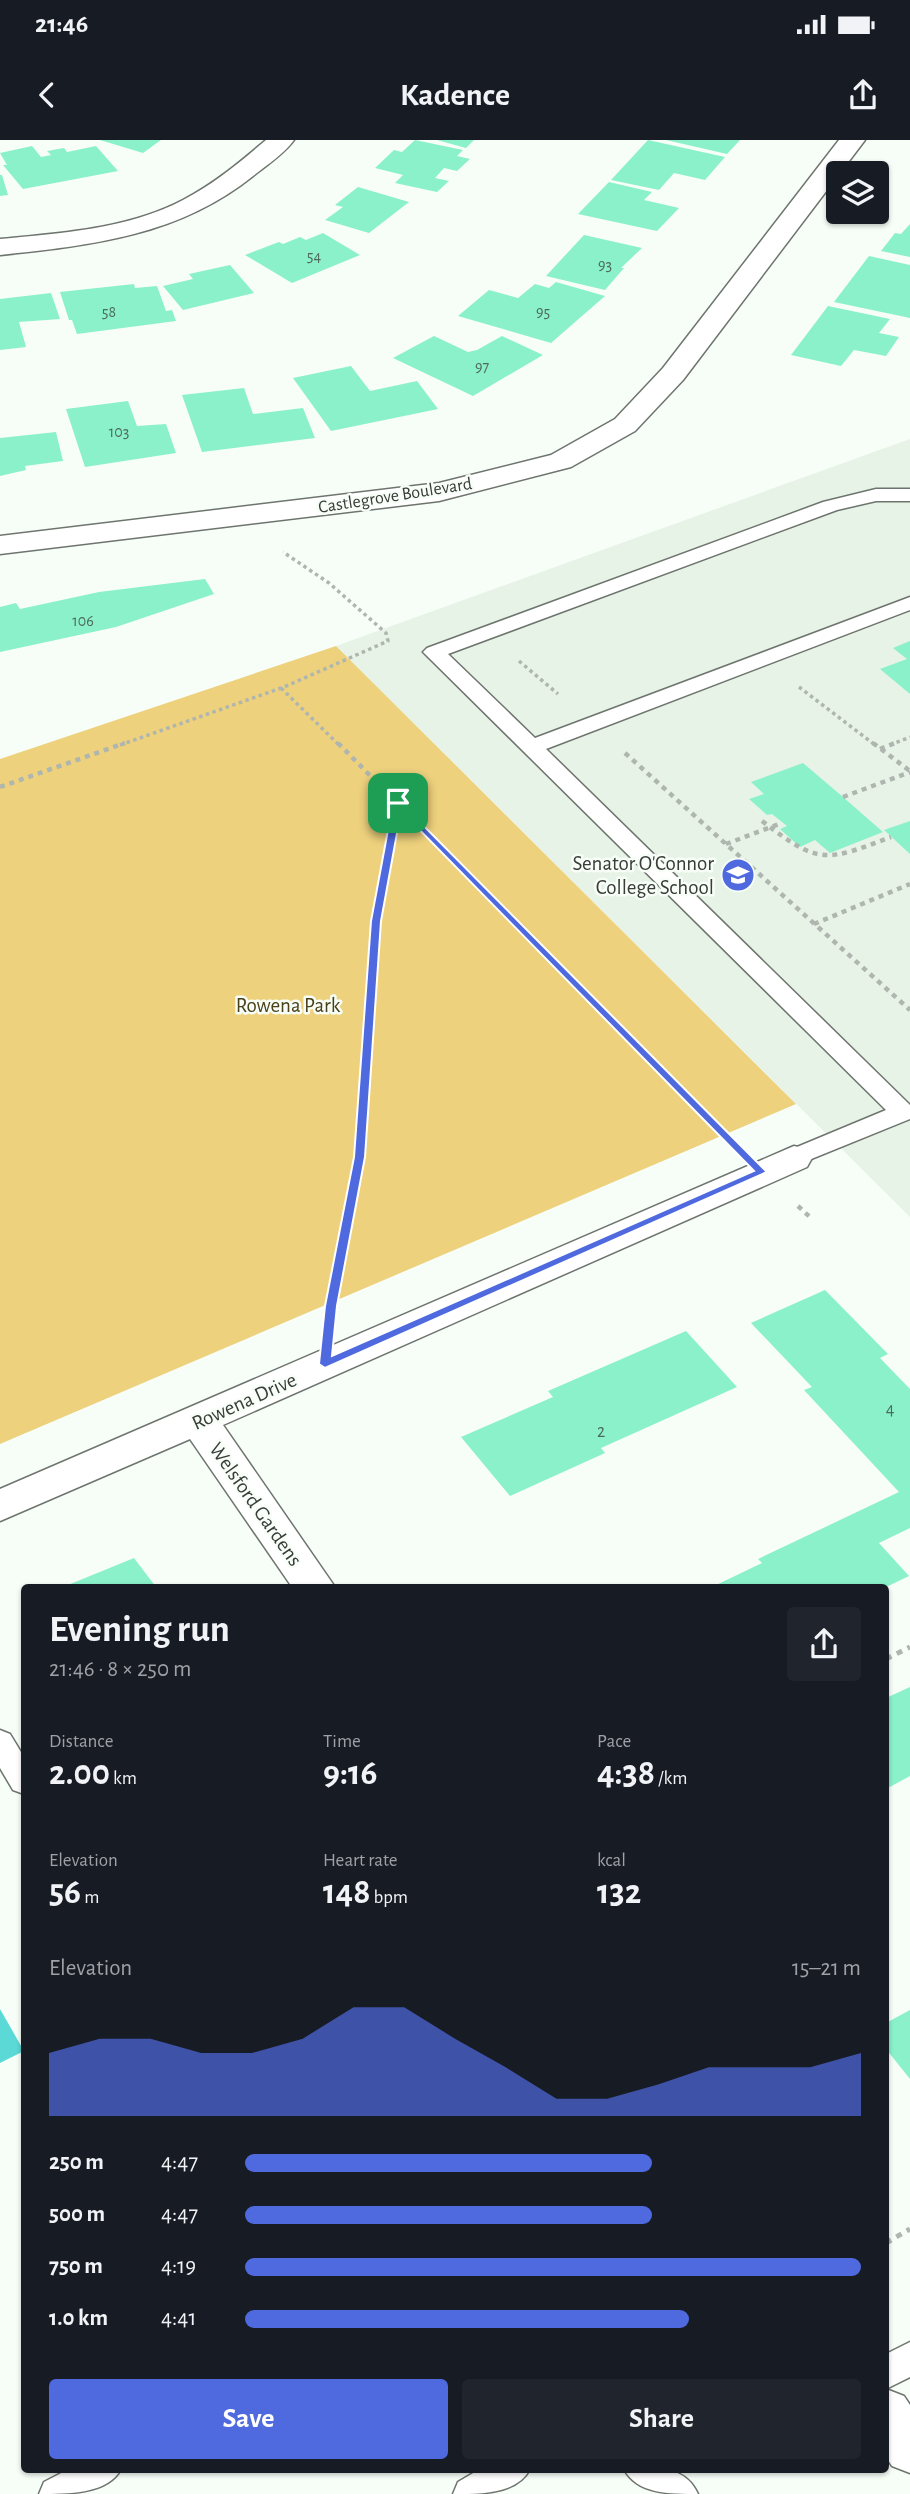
<!DOCTYPE html>
<meta charset="utf-8">
<style>
:root{--surface:#171b24;--page:#20242c;--text:#f1f3f6;--muted:#9ea1a6;--accent:#4f6adf}
body{margin:0;font-family:"Alegreya Sans",sans-serif;background:var(--page);color:var(--text);height:100vh;display:flex;flex-direction:column;font-size:26px;white-space:nowrap}
*{box-sizing:border-box;margin:0}
p{font-size:23px;color:var(--muted)}
.icon{flex:none;width:38px;height:38px;fill:none;stroke:currentColor;stroke-width:2;stroke-linecap:round;stroke-linejoin:round}
.map{position:relative;flex:1;overflow:hidden}
.details{position:absolute;left:21px;top:1444px;width:868px;height:889px;display:flex;flex-direction:column;background:var(--surface);border-radius:7px;box-shadow:0 2px 5px #0004}
.details>*{flex:none}
.controls{position:absolute;left:826px;top:21px;display:grid;gap:14px}
.controls a{display:grid;place-items:center;width:63px;height:63px;border-radius:7px;background:var(--surface);box-shadow:0 2px 5px #0004;font-size:35px}
.pin{position:absolute;display:grid;place-items:center;width:60px;height:60px;color:#fff;margin:-30px;border-radius:14px;box-shadow:0 4px 10px #0006}
.round{display:grid;place-items:center;flex:none;width:74px;height:74px;border-radius:7px;background:var(--page)}
.headline{display:flex;align-items:center;justify-content:space-between;height:119px;padding:0 28px}
h1{font-size:38px;font-weight:600;line-height:52px}
.stats{display:grid;grid-template-columns:repeat(3,1fr);gap:10px;height:119px;padding:7px 28px}
.stats div{display:grid;align-content:center}
.stats b{font-size:35px;font-weight:600}
.stats small{font-size:19px;font-weight:400}
.stats p{font-size:19px}
.chart{height:196px;padding:14px 28px}
.chart p{display:flex;justify-content:space-between}
.chart svg{width:100%;height:126px;margin-top:7px;fill:var(--accent);opacity:.7}
.cta{display:flex;gap:14px;margin-top:auto;padding:14px 28px}
.cta a{flex:1;height:80px;border-radius:7px;background:var(--accent);color:#fff;font-size:28px;font-weight:600;line-height:80px;text-align:center}
.cta a+a{background:var(--page);color:var(--text)}
ul{padding:0 28px;list-style:none;font-size:23px}
li{display:grid;grid-template-columns:112px 84px 1fr;align-items:center;height:52px}
li i{height:18px;border-radius:9px;background:var(--accent)}
.status{display:flex;justify-content:space-between;align-items:center;height:49px;padding:0 35px;background:var(--surface);direction:ltr}
.status svg{height:19px;fill:currentColor}
header{display:flex;justify-content:space-between;align-items:center;height:91px;padding:0 28px;background:var(--surface);font-size:32px;font-weight:600}
.map>svg:first-child{display:block}
.built{fill:#e7f3e6}
.green{fill:#edd17d}
.water{fill:#5bd9d7}
.building{fill:#8af1cb}
.lines{fill:none;stroke-linecap:round;stroke-linejoin:round}
.service-casing{stroke:#6e746e;stroke-width:3}
.minor-casing{stroke:#6e746e;stroke-width:3}
.path-far2{stroke:#afb5af;stroke-width:3.5;stroke-dasharray:3.5 3.5;stroke-linecap:butt}
.path-far1{stroke:#afb5af;stroke-width:4.5;stroke-dasharray:5 5;stroke-linecap:butt}
.path{stroke:#afb5af;stroke-width:5;stroke-dasharray:6 6;stroke-linecap:butt}
.service{fill:#fff;fill-rule:evenodd}
.minor{fill:#fff;fill-rule:evenodd}
.route{fill:#4f6adf;stroke:#fff;stroke-width:2;fill-rule:evenodd}
.labels{text-anchor:middle;stroke-width:5;stroke-linejoin:round;paint-order:stroke}
.far-number-label{font-size:16px;fill:#4e695e}
.far-street-label{font-size:18px;fill:#3a3c39;stroke:#f7fef7}
.number-label{font-size:18px;fill:#4e695e}
.poi-label{font-size:21px;fill:#3a3c39;stroke:#f7fef7;text-anchor:end}
.park-label{font-size:21px;fill:#4c401b;stroke:#f7fef7}
.street-label{font-size:21px;fill:#3a3c39;stroke:#f7fef7}
</style>
<div class="status"><b>21:46</b><svg viewBox="0 0 49 12"><path d="M0 12V9h3v3zM5 12V6h3v6zM10 12V3h3v9zM15 12V0h3v12zM26 1h20v11H26zM47 4h2v5h-2z"/></svg></div>
<header><svg class="icon" aria-label="back" viewBox="0 0 24 24"><path d="M15 5l-7 7 7 7"/></svg>Kadence<svg class="icon" aria-label="share" viewBox="0 0 24 24"><path d="M12 15V3M7 8l5-5 5 5M5 13v7h14v-7"/></svg></header>
<div class="map">
<svg width="910" height="2354" viewBox="0 0 910 2354">
<rect width="100%" height="100%" fill="#f7fef7"/>
<path class="built" d="M910,299v778l-574,-571z"/>
<path class="green" d="M336,506l460,458 -796,340v-685z"/>
<path class="water" d="M0,1869l24,42 -24,12z"/>
<path class="building" d="M100,0h61l-18,13z
M415,0l48,10 -6,6 13,3 -13,12 -13,-3 -9,10 14,3 -12,11 -42,-9 8,-8 -28,-7 19,-18 8,2z
M437,0h37l-8,8z
M648,0l77,17 -20,23 -31,-7 -15,17 -48,-10z
M666,0h74l-13,14z
M32,6l9,11 10,-2 -4,-4 17,-3 3,4 29,-6 22,25 -95,18 -20,-24h4l-7,-12z
M0,35h2l6,20 -8,1z
M609,42l43,10 -8,8 35,8 -22,23 -79,-17z
M358,47l51,15 -40,31 -44,-13 18,-13 -8,-2z
M910,84v33l-29,-6 14,-18 6,1z
M323,93l37,22 -68,28 -47,-28 34,-13 4,2 17,-7 6,3z
M584,95l58,13 -21,20h3l-19,22 -59,-14z
M869,116l41,9v53l-76,-16z
M230,125l24,28 -71,17 -20,-24 30,-7 -4,-5z
M556,142l49,14 -54,47 -93,-27 31,-26 29,8 17,-14 14,4z
M134,144l1,4 22,-2 9,25 6,-1 4,11 -99,13 -5,-14h-3l-9,-28z
M51,153l9,26 -41,3 7,25 -26,3v-51z
M828,166l62,13 -11,14 20,4 -13,19 -32,-6 -13,16 -50,-11z
M434,196l34,16 9,-2 25,-14 41,19 -70,41 -80,-38z
M351,226l19,25 47,-10 21,28 -107,22 -38,-53z
M244,248l9,26 50,-6 12,30 -113,14 -20,-57z
M128,261l9,25 29,-2 10,29 -91,14 -19,-58z
M56,292l7,29 -38,5 1,4 -26,6v-38z
M205,439l9,15 -98,33 -116,25v-45l16,-4 4,6 79,-17z
M910,501v53l-30,-25 27,-10 -14,-11z
M803,623l40,34 40,35 -53,21 -15,-13 -15,7 -20,-18 7,-3 -15,-12 -5,1 -18,-16 15,-5 -13,-12z
M910,681v33l-26,-24z
M825,1150l63,64 -8,4 30,31v139l-31,15 30,33 -23,11h-174l50,-24 -4,-4 141,-67 -95,-102 8,-3 -61,-64z
M686,1191l51,56 -136,61 4,5 -95,43 -49,-59 92,-40 -5,-6z
M134,1418l22,29h-93z
M910,1547v89l-24,13v-91z
M910,1870v69l-24,-30v-26z"/>
<g class="lines">
<defs>
<path id="service" d="M876,349h34v12h-34l-39,9 -389,144 87,84 375,-141v13l-364,139 364,356v14l-116,47 -9,-2 -4,-6 4,-6 101,-42 -463,-458 4,-4 396,-146z
M0,1590l10,4 14,23v37l-11,-4 -13,-22z
M910,2202v35l-24,12v-35z
M69,2329h52c-13,25 -53,25 -82,25l5,-12z
M480,2329h50c-13,25 -48,25 -77,25l5,-12z
M624,2329c28,0 60,-6 74,25 -29,0 -61,0 -74,-25z"/>
<path id="minor" d="M266,0h28c-10,14 -27,25 -41,36 -75,60 -160,69 -253,79v-16c61,-6 128,-10 183,-39 31,-16 57,-38 83,-60z
M839,0h26l-182,240 -48,51 -64,36 -132,34 -439,53v-18l439,-53 112,-28 64,-36 48,-51z
M794,1006l13,3 5,9 -5,9 -584,258 112,162h-43l-102,-148 -190,82v-32z
M886,2249l18,7 6,9v68l-18,-7 -6,-9z"/>
</defs>
<use href="#service" class="service-casing"/>
<use href="#minor" class="minor-casing"/>
<path class="path-far2" d="M519,521l39,33
M799,547l76,58
M281,548l58,57
M120,605l164,-58 104,-46 -2,-8 -57,-50 -46,-31
M890,605l20,-8"/>
<path class="path-far1" d="M338,603l391,397
M873,603l37,28
M880,609l15,-6
M625,613l285,257
M0,647l125,-44
M843,657l67,-25
M762,681c57,44 63,41 129,16
M726,704l56,-21
M814,784l96,-40
M798,1066l14,13
M331,1171l29,-154 16,-236 22,-118"/>
<path class="path" d="M886,1519l24,-12
M886,2103l24,-14"/>
<use href="#service" class="service"/>
<use href="#minor" class="minor"/>
</g>
<path class="route" d="M398,660l369,372 -442,196 -6,-4 6,-58 29,-149 17,-236 22,-118zM401,671l353,360 -422,185 5,-50 28,-149 16,-236z"/>
<defs>
<symbol id="school-disc" viewBox="-11 -11 22 22"><circle r="9.5" fill="#4f6adf" stroke="#f7fef7"/><path d="M0-5L7-2L0 1L-7-2ZM-4 1L0 2.5L4 1V4Q0 6-4 4Z" fill="#fff"/></symbol>
</defs>
<g fill-rule="evenodd">
<use href="#school-disc" x="719" y="716" width="38" height="38"/>
</g>
<g class="labels">
<g class="far-number-label">
<text x="314" y="121">54</text>
<text x="605" y="130">93</text>
<text x="109" y="177">58</text>
<text x="543" y="177">95</text>
<text x="482" y="232">97</text>
<text x="119" y="297">103</text>
<text x="83" y="486">106</text>
</g>
<g class="far-street-label">
<text transform="translate(395 355) rotate(-9)" y="6">Castlegrove Boulevard</text>
</g>
<g class="number-label">
<text x="890" y="1275">4</text>
<text x="601" y="1297">2</text>
</g>
<g class="poi-label">
<text x="714" y="730">Senator O'Connor<tspan x="714" dy="24">College School</tspan></text>
</g>
<g class="park-label">
<text x="288" y="872">Rowena Park</text>
</g>
<g class="street-label">
<text transform="translate(244 1261) rotate(-24)" y="7">Rowena Drive</text>
<text transform="translate(256 1364) rotate(55)" y="7">Welsford Gardens</text>
</g>
</g>
</svg>
<div class="controls">
<a><svg class="icon" aria-label="layers" viewBox="0 0 24 24"><path d="M12 4l9 5-9 5-9-5zM3 14l9 5 9-5"/></svg></a>
</div>
<div class="pin" style="left:398px;top:663px;background:#1e9e55"><svg class="icon" aria-label="arrive" viewBox="0 0 24 24"><path d="M6 21V4h12l-3 4 3 4H6"/></svg></div>
<section class="details">
<div class="headline"><div><h1>Evening run</h1><p>21:46 · 8 × 250 m</p></div><a class="round"><svg class="icon" aria-label="share" viewBox="0 0 24 24"><path d="M12 15V3M7 8l5-5 5 5M5 13v7h14v-7"/></svg></a></div>
<div class="stats">
<div><p>Distance</p><b>2.00<small> km</small></b></div>
<div><p>Time</p><b>9:16</b></div>
<div><p>Pace</p><b>4:38<small> /km</small></b></div>
</div>
<div class="stats">
<div><p>Elevation</p><b>56<small> m</small></b></div>
<div><p>Heart rate</p><b>148<small> bpm</small></b></div>
<div><p>kcal</p><b>132</b></div>
</div>
<div class="chart"><p><span>Elevation</span>15–21 m</p>
<svg viewBox="0 0 160 44" preserveAspectRatio="none"><path d="M0 44V22L10 17L20 17L30 22L40 22L50 17L60 6L70 6L80 17L90 27L100 38L110 38L120 33L130 27L140 27L150 27L160 22V44z"/></svg>
</div>
<ul>
<li><b>250 m</b>4:47<i style="width:66%"></i></li>
<li><b>500 m</b>4:47<i style="width:66%"></i></li>
<li><b>750 m</b>4:19<i style="width:100%"></i></li>
<li><b>1.0 km</b>4:41<i style="width:72%"></i></li>
</ul>
<div class="cta"><a>Save</a><a>Share</a></div>
</section>
</div>
